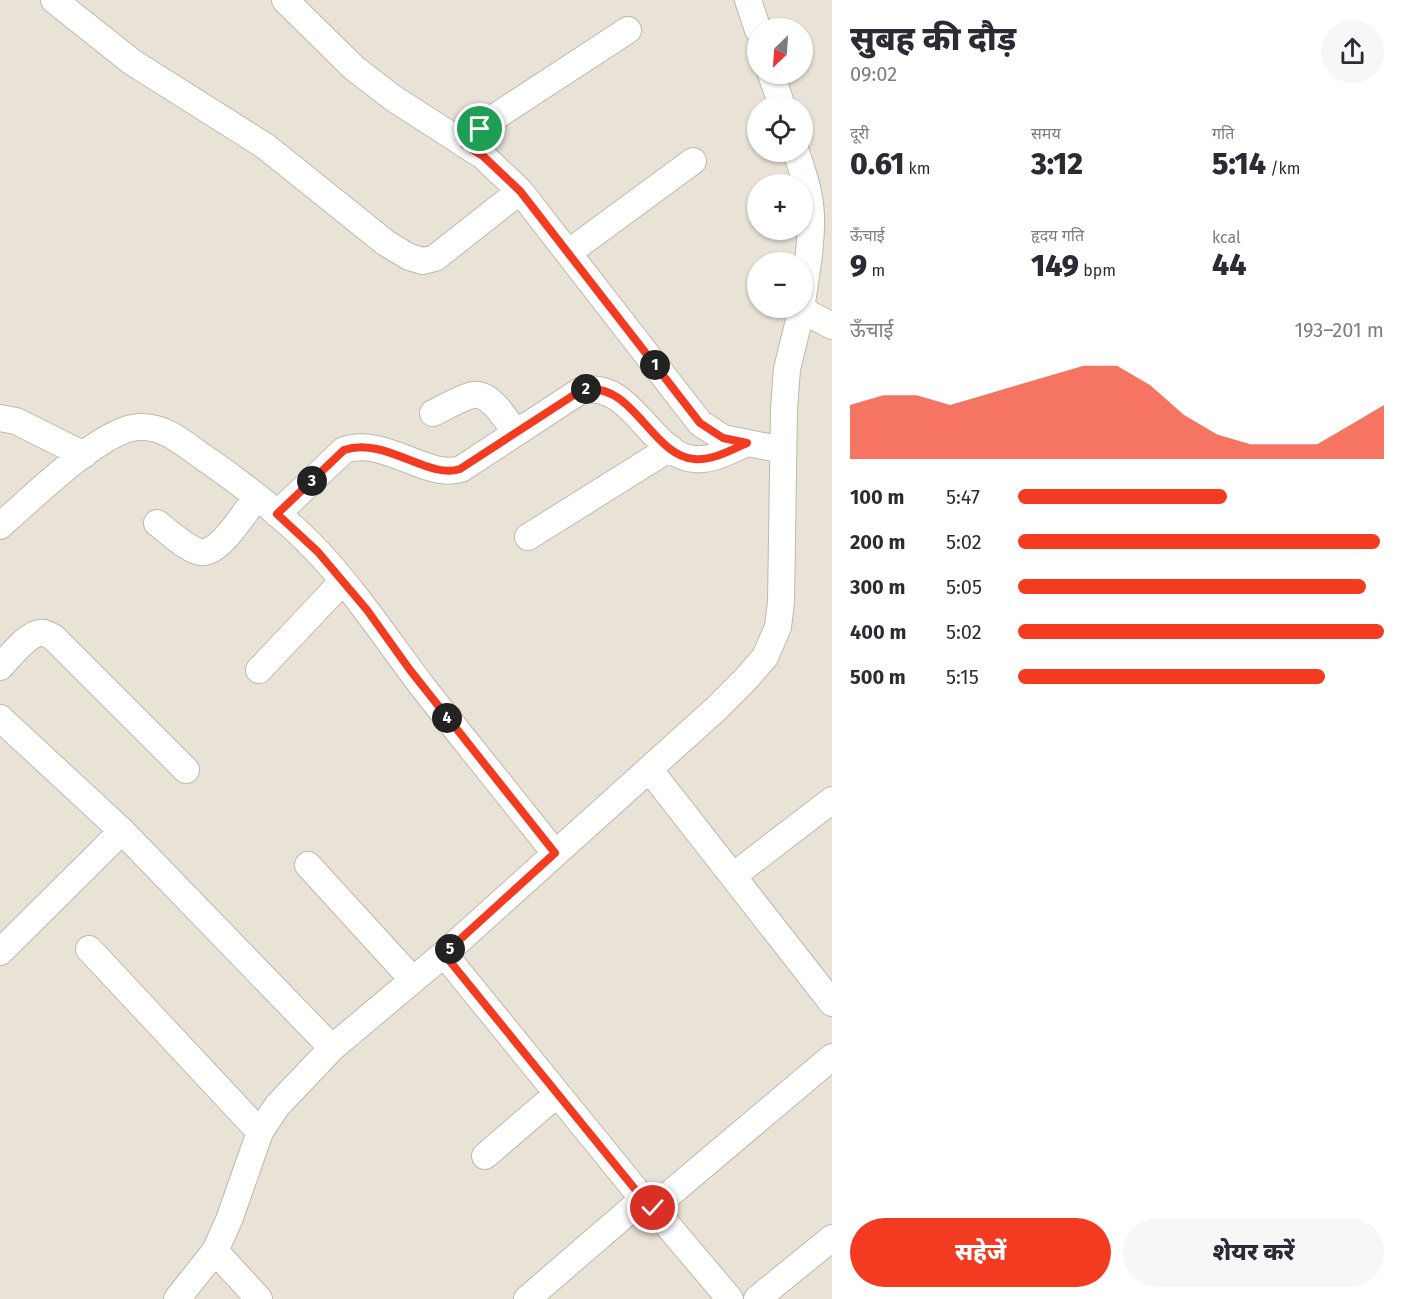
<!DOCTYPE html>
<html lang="hi">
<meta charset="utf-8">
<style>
:root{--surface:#fff;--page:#f7f7f7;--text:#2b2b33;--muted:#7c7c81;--accent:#f33b21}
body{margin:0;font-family:"Fira Sans","Noto Sans Devanagari",sans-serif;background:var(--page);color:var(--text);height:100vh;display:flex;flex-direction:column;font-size:22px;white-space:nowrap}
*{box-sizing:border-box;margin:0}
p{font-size:20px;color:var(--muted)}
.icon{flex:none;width:33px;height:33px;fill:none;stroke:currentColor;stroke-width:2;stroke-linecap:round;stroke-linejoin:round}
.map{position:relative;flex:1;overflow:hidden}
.drawer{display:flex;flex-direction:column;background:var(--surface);width:570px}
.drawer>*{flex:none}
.needle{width:39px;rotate:205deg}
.buttons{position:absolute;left:747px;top:18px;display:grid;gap:12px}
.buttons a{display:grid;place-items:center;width:66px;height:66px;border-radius:50%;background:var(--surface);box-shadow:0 2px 4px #0004;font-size:30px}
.pin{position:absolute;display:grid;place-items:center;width:51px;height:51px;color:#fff;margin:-26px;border:3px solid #fff;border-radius:50%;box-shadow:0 2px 6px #0007}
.km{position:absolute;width:30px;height:30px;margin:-15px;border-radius:50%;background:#222;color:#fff;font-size:16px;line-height:30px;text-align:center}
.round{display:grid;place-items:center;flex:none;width:63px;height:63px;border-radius:32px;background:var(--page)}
.summary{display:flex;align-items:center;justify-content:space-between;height:102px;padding:0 18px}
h1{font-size:33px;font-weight:800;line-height:45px}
.metrics{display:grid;grid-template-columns:repeat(3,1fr);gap:9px;height:102px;padding:6px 18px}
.metrics div{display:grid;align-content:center}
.metrics b{font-size:30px;font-weight:800}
.metrics small{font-size:16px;font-weight:400}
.metrics p{font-size:16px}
.chart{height:168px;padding:12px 18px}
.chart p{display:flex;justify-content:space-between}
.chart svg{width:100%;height:108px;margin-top:6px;fill:var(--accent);opacity:.7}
.primary-button{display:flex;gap:12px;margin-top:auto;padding:12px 18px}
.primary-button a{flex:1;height:69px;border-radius:36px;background:var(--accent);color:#fff;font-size:24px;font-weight:800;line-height:69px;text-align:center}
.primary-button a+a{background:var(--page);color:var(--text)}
ul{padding:0 18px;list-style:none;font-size:20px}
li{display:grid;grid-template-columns:96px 72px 1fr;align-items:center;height:45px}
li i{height:15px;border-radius:8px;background:var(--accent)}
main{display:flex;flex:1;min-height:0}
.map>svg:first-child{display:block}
.residential{fill:#e8e2d7;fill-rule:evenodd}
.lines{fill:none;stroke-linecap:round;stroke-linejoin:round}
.minor-casing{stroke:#bfb8ac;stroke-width:28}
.minor{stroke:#fff;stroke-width:26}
.route-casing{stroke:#fff;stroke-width:12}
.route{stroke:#f33b21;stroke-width:8}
</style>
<main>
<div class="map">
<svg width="832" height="1299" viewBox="0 0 832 1299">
<rect width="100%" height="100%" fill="#f4f0e9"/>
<path class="residential" d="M0,0h832v1299h-832zM758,28h44v46h-44zM758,106h44v46h-44zM758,184h44v46h-44zM758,262h44v46h-44z"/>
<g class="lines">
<defs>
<path id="minor" d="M54,0l78,62 133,84 121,97 23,14 14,4 12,-3 85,-67
M285,0l69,68 39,30 90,58 37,35 180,232 23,15 60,12
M748,0l10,30
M771,74l11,32
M464,144l16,-15 18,-14 130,-85
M796,152c7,20 14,41 15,63 1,29 -5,59 -9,88
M568,253l125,-92
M802,310l30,16
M433,413c11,-5 29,-16 40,-18 18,-3 33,25 42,37
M0,418l16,3 68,34
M277,514l67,-64c41,-14 83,30 117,19l119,-78c51,-14 71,65 114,68 18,2 37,-9 53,-16
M157,523c11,8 30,27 44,29 18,3 45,-41 55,-55
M0,526c29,-25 102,-98 139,-99 26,-1 44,16 64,30 41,28 82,60 116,96 38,41 69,88 103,133 44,56 89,112 133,167
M528,537l142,-89
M0,667c9,-9 31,-38 44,-34 4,1 6,3 9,4l133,133
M259,670l84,-89
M0,718l122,113 210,217
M649,769l183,234
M308,865l105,115
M733,876l99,-76
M89,949l171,183
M0,952l122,-121
M444,954l199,245 10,9 77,91
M485,1156l72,-62
M653,1208l179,-151
M215,1251l44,48
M177,1299l38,-48 14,-31 31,-88 17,-26 55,-58 112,-94 273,-246 28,-28 20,-23 13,-30 3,-25 3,-193 3,-40 15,-61
M527,1299l116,-100
M757,1299l75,-61"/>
</defs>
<use href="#minor" class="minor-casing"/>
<use href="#minor" class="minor"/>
</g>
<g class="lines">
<defs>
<path id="route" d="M480,129l-16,15 19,12 37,35 180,232 23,15 24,5c-16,7 -35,18 -53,16 -44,-4 -62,-82 -114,-68l-120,78c-32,11 -75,-33 -116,-19l-67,64 41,38 49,58 43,60 145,183 -111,101 199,245 10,9"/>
</defs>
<use href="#route" class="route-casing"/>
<use href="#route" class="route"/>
</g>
</svg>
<div class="buttons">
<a><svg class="needle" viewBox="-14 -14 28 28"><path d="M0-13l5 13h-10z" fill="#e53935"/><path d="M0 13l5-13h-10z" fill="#7c7c81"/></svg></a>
<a><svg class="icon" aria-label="locate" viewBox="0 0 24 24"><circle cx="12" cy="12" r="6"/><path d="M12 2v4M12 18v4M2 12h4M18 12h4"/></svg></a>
<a>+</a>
<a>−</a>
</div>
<div class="pin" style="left:480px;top:129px;background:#1e9e55"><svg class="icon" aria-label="arrive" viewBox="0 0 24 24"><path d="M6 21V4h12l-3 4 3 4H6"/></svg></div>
<div class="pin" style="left:653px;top:1208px;background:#d93025"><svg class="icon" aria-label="check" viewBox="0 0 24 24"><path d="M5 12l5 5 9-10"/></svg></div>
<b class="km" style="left:655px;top:365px">1</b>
<b class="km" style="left:586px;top:389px">2</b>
<b class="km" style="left:312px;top:481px">3</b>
<b class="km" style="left:447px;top:718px">4</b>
<b class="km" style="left:450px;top:949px">5</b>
</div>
<section class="drawer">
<div class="summary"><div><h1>सुबह की दौड़</h1><p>09:02</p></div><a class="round"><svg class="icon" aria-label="share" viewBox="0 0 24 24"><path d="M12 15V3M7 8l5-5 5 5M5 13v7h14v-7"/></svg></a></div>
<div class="metrics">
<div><p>दूरी</p><b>0.61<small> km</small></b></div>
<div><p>समय</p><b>3:12</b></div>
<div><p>गति</p><b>5:14<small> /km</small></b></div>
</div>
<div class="metrics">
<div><p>ऊँचाई</p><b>9<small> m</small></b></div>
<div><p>हृदय गति</p><b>149<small> bpm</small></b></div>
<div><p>kcal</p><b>44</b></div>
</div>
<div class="chart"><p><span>ऊँचाई</span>193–201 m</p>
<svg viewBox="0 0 160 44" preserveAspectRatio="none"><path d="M0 44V22L10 18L20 18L30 22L40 18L50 14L60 10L70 6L80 6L90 14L100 26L110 34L120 38L130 38L140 38L150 30L160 22V44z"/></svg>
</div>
<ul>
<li><b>100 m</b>5:47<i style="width:57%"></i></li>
<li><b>200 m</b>5:02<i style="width:99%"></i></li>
<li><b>300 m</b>5:05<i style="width:95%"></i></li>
<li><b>400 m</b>5:02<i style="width:100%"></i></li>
<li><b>500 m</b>5:15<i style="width:84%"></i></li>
</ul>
<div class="primary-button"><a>सहेजें</a><a>शेयर करें</a></div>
</section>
</main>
